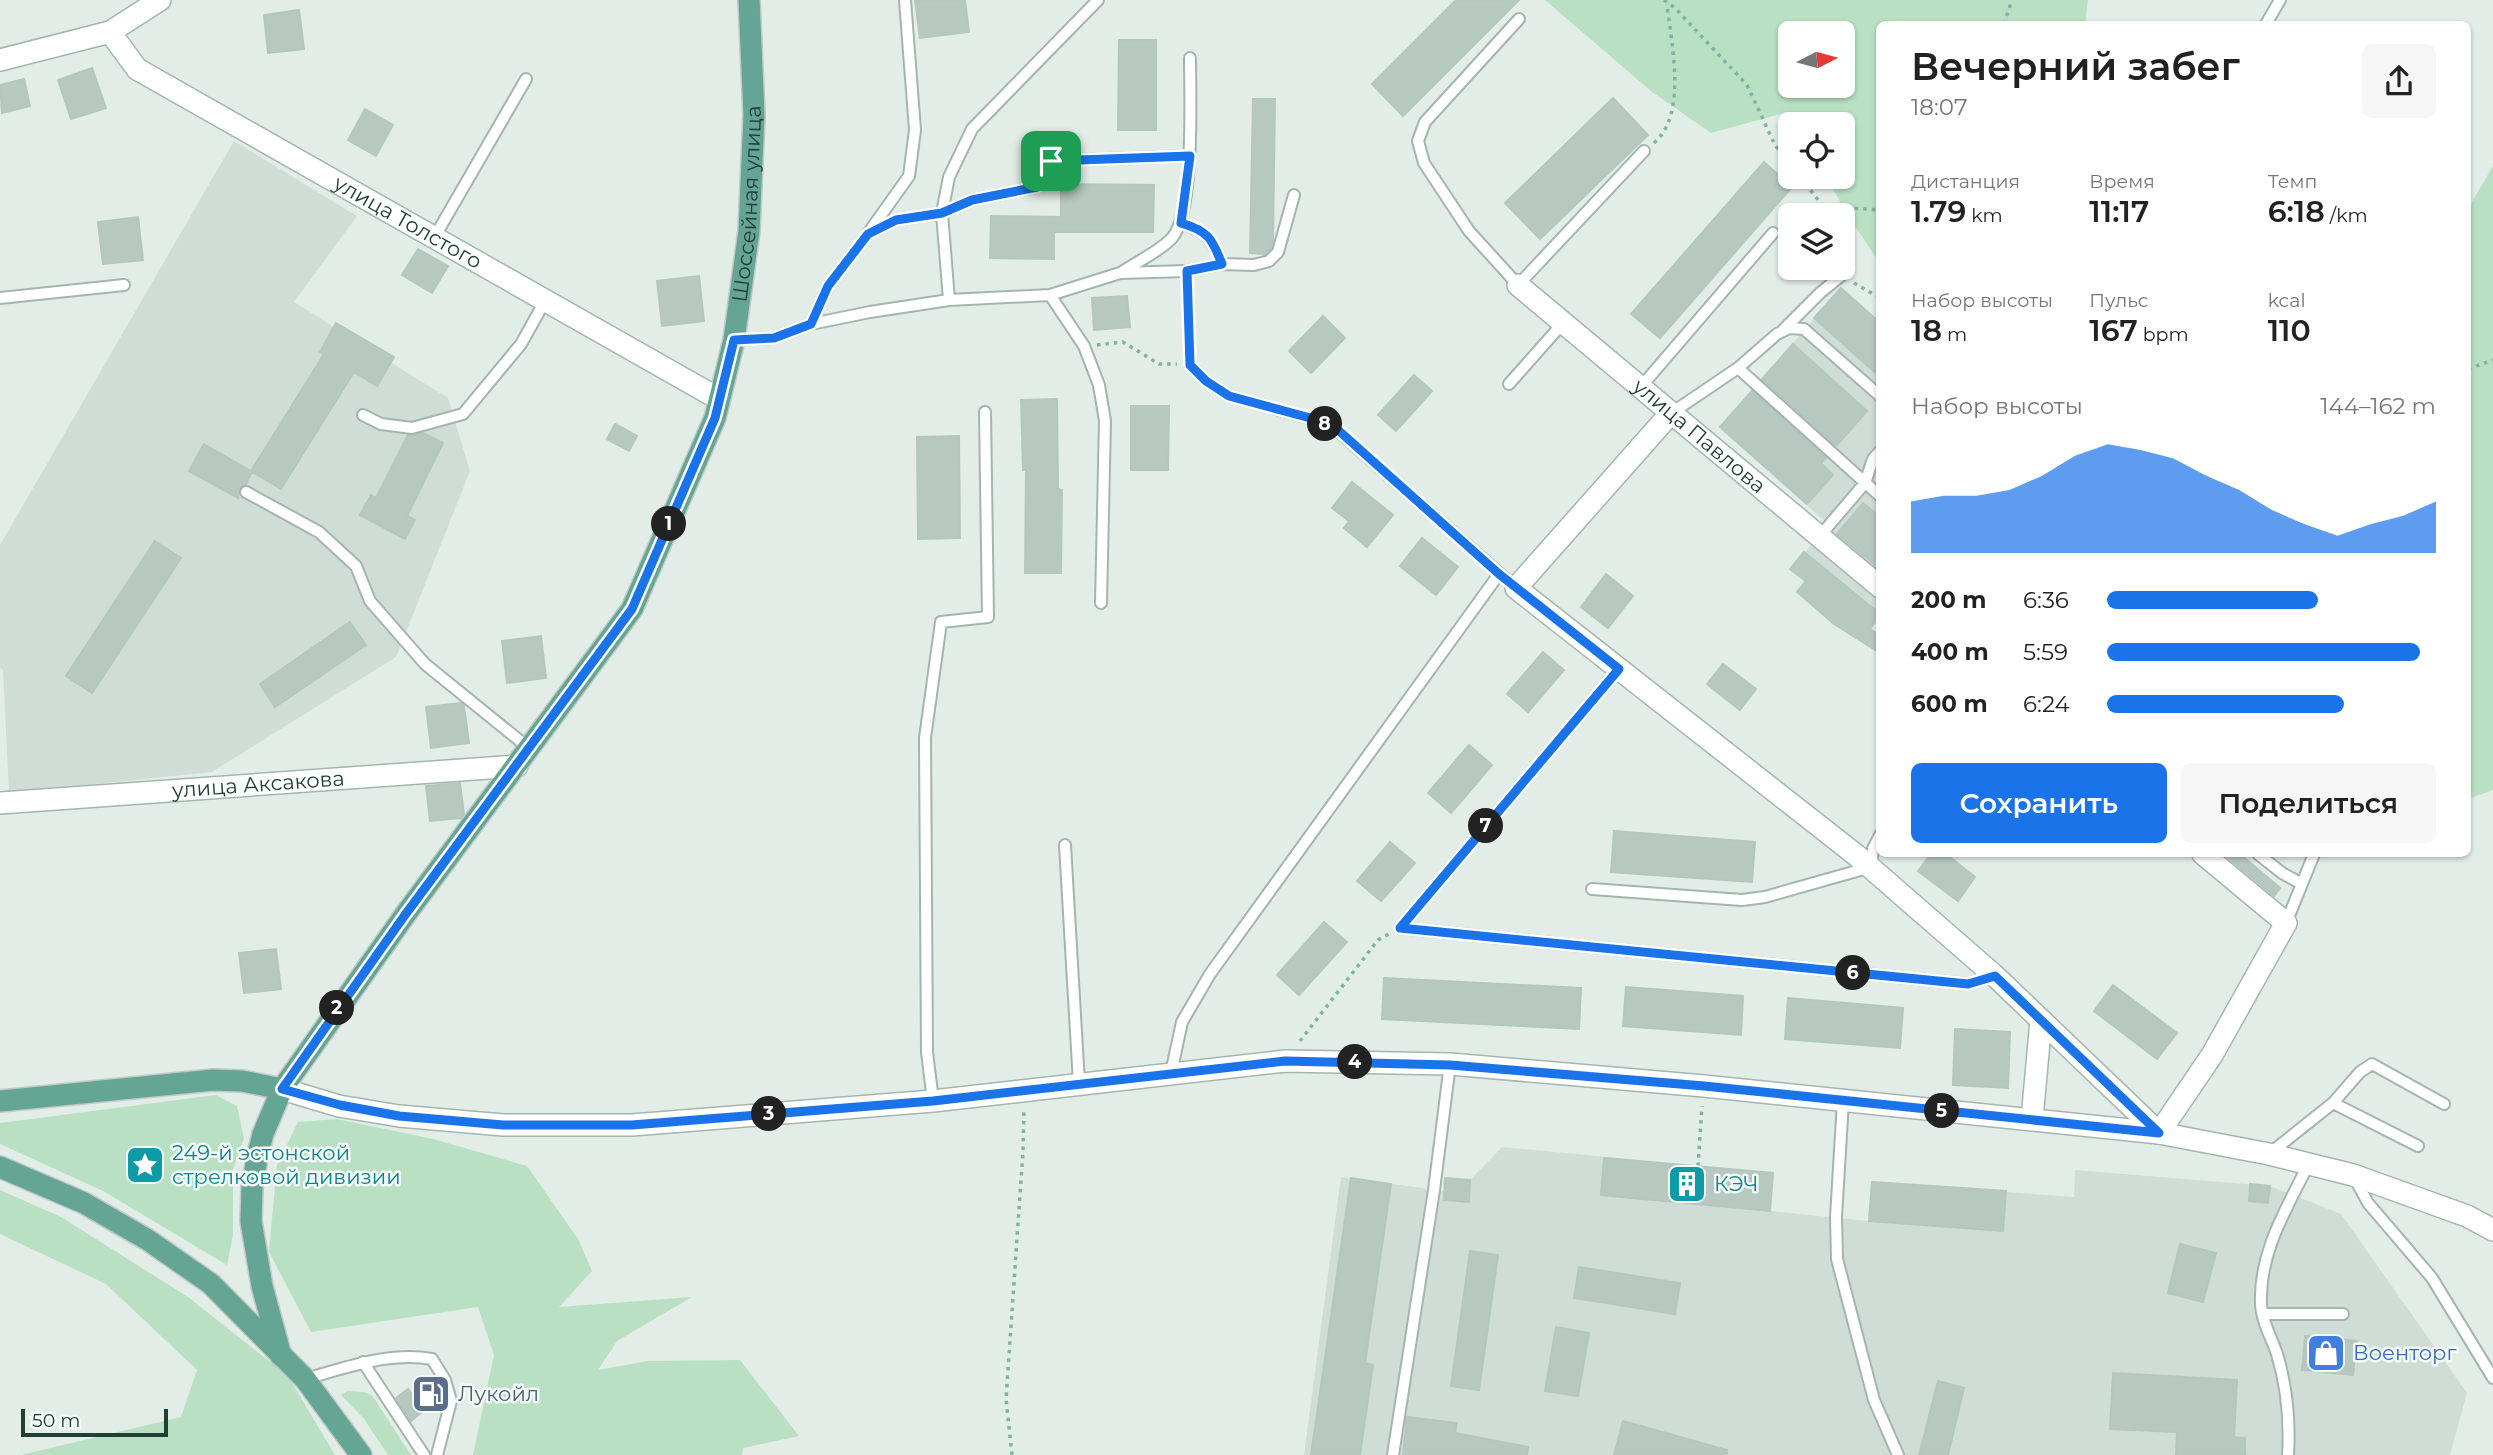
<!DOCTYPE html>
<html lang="ru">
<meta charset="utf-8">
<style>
:root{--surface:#fff;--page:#f6f6f6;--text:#222;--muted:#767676;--accent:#1a73e8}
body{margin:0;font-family:Montserrat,sans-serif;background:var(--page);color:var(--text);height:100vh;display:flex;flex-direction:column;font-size:26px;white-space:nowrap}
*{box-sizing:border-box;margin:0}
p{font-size:23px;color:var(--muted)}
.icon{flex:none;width:38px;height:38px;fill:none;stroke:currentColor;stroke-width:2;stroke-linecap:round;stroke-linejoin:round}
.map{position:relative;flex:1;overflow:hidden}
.sheet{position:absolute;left:1876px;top:21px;width:595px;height:836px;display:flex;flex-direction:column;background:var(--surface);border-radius:10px;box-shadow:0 2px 5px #0004}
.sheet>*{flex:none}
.needle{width:46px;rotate:84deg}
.tools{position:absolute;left:1778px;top:21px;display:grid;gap:14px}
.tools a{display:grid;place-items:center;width:77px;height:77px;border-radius:10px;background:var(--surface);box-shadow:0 2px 5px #0004;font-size:35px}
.scale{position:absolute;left:21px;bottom:18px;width:147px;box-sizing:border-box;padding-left:7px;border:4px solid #213f37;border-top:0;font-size:19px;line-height:24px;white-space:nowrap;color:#213f37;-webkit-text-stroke:5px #f3f9f6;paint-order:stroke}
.pin{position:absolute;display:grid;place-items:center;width:60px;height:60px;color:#fff;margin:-30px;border-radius:14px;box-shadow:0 4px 10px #0006}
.km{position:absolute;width:35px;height:35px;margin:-18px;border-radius:50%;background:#222;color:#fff;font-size:19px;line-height:35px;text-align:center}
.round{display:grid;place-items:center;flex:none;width:74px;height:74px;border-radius:10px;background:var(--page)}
.head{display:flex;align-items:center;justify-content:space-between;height:119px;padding:0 35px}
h1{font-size:38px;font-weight:600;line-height:52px}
.metrics{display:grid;grid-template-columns:repeat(3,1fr);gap:10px;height:119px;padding:7px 35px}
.metrics div{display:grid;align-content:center}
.metrics b{font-size:30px;font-weight:600}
.metrics small{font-size:19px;font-weight:400}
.metrics p{font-size:19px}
.chart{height:196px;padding:14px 35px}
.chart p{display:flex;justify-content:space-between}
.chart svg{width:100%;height:126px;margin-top:7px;fill:var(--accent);opacity:.7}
.action{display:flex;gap:14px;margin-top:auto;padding:14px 35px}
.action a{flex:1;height:80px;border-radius:10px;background:var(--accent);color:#fff;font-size:28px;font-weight:600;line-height:80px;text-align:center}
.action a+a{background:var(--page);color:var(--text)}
ul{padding:0 35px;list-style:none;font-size:23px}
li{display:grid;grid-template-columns:112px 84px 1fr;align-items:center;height:52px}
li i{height:18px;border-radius:9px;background:var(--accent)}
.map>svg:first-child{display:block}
.built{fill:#d0ddd7}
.green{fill:#b9e0c3;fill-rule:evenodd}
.building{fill:#b7c8c1;stroke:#b4c7bf;stroke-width:2}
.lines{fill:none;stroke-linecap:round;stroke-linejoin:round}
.service-casing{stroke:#a4b5af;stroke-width:14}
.minor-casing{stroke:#a4b5af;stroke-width:24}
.primary-casing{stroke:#c1c9c7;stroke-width:24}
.path{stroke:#80b3a2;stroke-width:3.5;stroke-dasharray:3.5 5;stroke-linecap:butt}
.service{stroke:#fff;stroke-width:10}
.minor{stroke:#fff;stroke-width:21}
.primary{stroke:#64a593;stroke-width:21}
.route-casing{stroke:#fff;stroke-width:14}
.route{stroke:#1a73e8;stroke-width:9}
.labels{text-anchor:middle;stroke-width:5;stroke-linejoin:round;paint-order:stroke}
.street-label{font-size:21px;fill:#213f37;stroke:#f3f9f6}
.culture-label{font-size:21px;fill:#0d838f;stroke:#f3f9f6;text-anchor:start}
.shop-label{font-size:21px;fill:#366cbe;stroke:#f3f9f6;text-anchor:start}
.service-label{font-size:21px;fill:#4e5e75;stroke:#f3f9f6;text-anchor:start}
</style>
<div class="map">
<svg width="2493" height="1455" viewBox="0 0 2493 1455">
<rect width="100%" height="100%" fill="#e2ede8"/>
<path class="built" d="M234,141l123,75 -63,86 154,96 22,73 -74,186 -184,115 -203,21 -6,-123 -3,-2v-123z
M1841,288l38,35 1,294 -9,12 8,7v17l-45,-29 -37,-32 9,-11 -16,-12 39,-44 -109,-98z
M1502,1147l271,26 -3,38 98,10 4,-39 202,15 1,-27 195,16 71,28 126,179 -17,62h-1146l37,-278 103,14 1,-13 25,2z"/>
<path class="green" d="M1545,0h543l-3,24h-205l-1,238 -34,-51 -18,-34h16v-53h-49l-10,-11 -73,20 -59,-41zM1843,33v53h-53v-53z
M2493,166v624l-25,9v-590z
M216,1095l21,11 7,32 -11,32v65l-6,30 -124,-74 -103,-47v-21z
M337,1119l96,20 94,27 51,73 14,32 -33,36 133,-10 -75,44 -19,29 50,-9 92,-1 59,76 -56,12 -1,7h-269l21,-100 -16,-48 -167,25 -42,-80 8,-87 21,-43z
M0,1190l61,27 127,80 100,79 47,79h-314l160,-38 16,-47 -91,-86 -106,-50z
M348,1391l16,1 8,3 39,60h-23l-24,-36 -23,-24z"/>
<path class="building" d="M915,0h50l4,32 -49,6z
M1456,0h63l-116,116 -31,-32z
M299,10l5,39 -36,4 -4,-38z
M1119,40h37v90h-38z
M92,68l14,40 -35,11 -13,-39z
M24,79l6,27 -28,7 -2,-28z
M1613,98l35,37 -108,104 -35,-36z
M1253,99h22l-2,143 -2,6 -6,6 -15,-1z
M365,109l28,16 -17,31 -28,-16z
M1764,162l28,25 -132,151 -29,-24z
M1061,184l93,1 -1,47h-99v27l-64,-1 1,-42 70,1z
M138,217l5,43 -40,4 -5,-42z
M418,249l30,17 -16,27 -30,-18z
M699,276l5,45 -42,5 -5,-45z
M1841,288l39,35v54l-66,-59z
M1127,296l3,31 -36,3 -2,-32z
M1323,316l22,22 -34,35 -22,-22z
M336,323l58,34 -17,29 -23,-14 -73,117 -30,-18 73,-117 -4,-2z
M1793,344l74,67 -31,35 -74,-67z
M1414,375l18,16 -36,40 -18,-16z
M1752,391l74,67 -5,5 12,12 -26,29 -87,-77z
M1057,399l1,90 4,1 -1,83h-36l1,-103h-3l-2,-70z
M1131,406h38l-1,64h-37z
M615,424l22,12 -8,15 -22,-12z
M423,433l20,10 -36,73 8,4 -10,19 -45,-24 11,-20 5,3 32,-63z
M959,436l1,102 -42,1 -1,-102z
M204,444l48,28 -6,12 -6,4 -2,10 -49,-27z
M1352,482l41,33 -26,32 -23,-19 5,-7 -17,-13z
M1863,503l17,14v52l-43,-35z
M1422,538l36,29 -22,28 -36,-29z
M155,541l26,17 -89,135 -26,-17z
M1804,552l76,62 -10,15 10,7v17l-46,-29 -37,-32 9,-11 -16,-12z
M1606,574l27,22 -25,32 -27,-21z
M350,622l16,23 -91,62 -15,-23z
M541,636l5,42 -39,5 -5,-42z
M1543,652l21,18 -36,42 -21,-18z
M1723,664l33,25 -16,21 -33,-26z
M461,703l3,3 5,37 -38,5 -5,-41z
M1469,745l23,20 -41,48 -23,-20z
M460,783l4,31 -3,4 -31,3 -4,-35z
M1614,831l141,11 -3,40 -141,-10z
M1390,842l25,21 -34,38 -24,-20z
M1931,854h15l29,23 -17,24 -40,-30z
M2224,854h16l40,34 -6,8z
M1324,922l23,20 -48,53 -22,-20z
M276,949l5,40 -37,4 -5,-40z
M1384,978l197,10 -2,41 -197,-10z
M2113,985l64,48 -20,26 -63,-48z
M1626,987l117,9 -2,39 -118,-9z
M1788,998l115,10 -3,40 -115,-9z
M1955,1029l55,3 -2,56 -55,-3z
M1604,1158l169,15 -3,38 -169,-16z
M1351,1178l40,6 -26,179 8,2 -13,90h-49z
M1445,1178l25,2 -1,22 -25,-2z
M1872,1182l134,9 -3,40 -134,-10z
M2250,1184l20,2 -2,17 -19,-2z
M2180,1244l36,9 -13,49 -35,-9z
M1470,1251l28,4 -19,135 -28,-4z
M1579,1267l101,16 -5,31 -101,-16z
M1556,1327l33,6 -11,63 -33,-5z
M2305,1336l52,5 -4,34 -51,-5z
M2113,1373l124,7 -3,57 11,1v17h-69l1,-23 -67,-3z
M1938,1381l26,7 -16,67h-29z
M431,1382l10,14 -30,25 -15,-23 12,-9 6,8z
M1407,1417l50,6 -2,10 73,14 -1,8h-124z
M1623,1421l104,29v5h-113z"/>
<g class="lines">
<defs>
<path id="service" d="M1519,19l-94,103 -7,19 6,22 45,68 49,54 126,-134
M2266,24l14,-24
M1181,223c27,9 31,15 41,41
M869,232l40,-56 6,-46 -10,-130
M434,238l92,-159
M1122,272c16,-11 37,-20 50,-34 23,-26 18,-143 18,-180
M1050,295l34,51 15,39 6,36 -4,182
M0,298l124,-13
M949,300l-7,-87 30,-13 65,-13 14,-26 139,-5
M811,324l17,-38 40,-52 28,-14 46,-7 7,-36 23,-48 126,-129
M1783,330l37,-37 22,-18
M734,340l40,-2 37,-14 59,-12 79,-12 101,-5 70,-22 67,-2 35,-7 32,1 15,-4 9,-9 16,-57
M1190,365l16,16 23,15 84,23 25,12 178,157
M1738,368l142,128
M1509,384l54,-61
M1640,388l133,-155
M1670,414l68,-46 39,-34 12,-6 15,1 76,67
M363,415l18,9 31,4 51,-14 58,-70 24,-43
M246,492l73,40 37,34 14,35 55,63 105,85
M1819,537l46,-54 8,-24 7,-8
M1065,845l14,238
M2258,854l24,19 20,11
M1592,889l150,11 23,-3 106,-30 2,-18 7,-14
M2286,923l28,-69
M1400,928l568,56 27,-8
M1400,928l219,-259
M1171,1073l11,-51 28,-48 289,-400
M933,1101l-6,-49 -2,-314 16,-116 47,-5 -3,-205
M1843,1101l-7,116 1,42 37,141 24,55
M2333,1103l85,43
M2269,1154l64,-51 27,-31 12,-8 72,40
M2354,1177l14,26 64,75 61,100
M2263,1314h80
M363,1362l61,93
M305,1379c40,-11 85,-28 127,-20l13,21 6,21 -14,54
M1393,1455l41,-265 16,-126
M2288,1455c2,-33 -1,-68 -11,-101 -5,-15 -16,-34 -16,-51 -2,-51 26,-95 48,-140"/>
<g id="minor">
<path id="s1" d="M110,32l27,37 582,330"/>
<path d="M0,60l110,-28 50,-32"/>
<path id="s2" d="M1518,285l362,302"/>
<path d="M1670,414l-154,174 340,267 139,121 164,157"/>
<path id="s3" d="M0,803l517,-37"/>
<path d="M282,1089l57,17 60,10 104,9h129l301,-24 352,-40 165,3 254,22 455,47 110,21 84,21 114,41 26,14"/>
<path d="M2032,1119l9,-99"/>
<path d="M2159,1133l53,-78 74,-132 -83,-69"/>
</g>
<g id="primary">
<path d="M0,1101l213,-21 29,1 40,8"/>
<path d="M0,1167l84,36 64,37 63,44 94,95 56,76"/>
<path id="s4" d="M281,1356l-19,-70 -11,-65 1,-33 5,-30 6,-24 19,-45 123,-174 227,-306 83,-191 19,-78 15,-109 5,-116 -5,-115"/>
</g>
</defs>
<use href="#service" class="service-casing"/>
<use href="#minor" class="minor-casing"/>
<use href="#primary" class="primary-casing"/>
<path class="path" d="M1664,0l11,8 72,77 28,60 15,19
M2004,24l8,-24
M1654,143c34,-29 17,-100 13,-139
M1800,177l23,29
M1806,215l17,-9 57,4
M1188,283l2,69
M1854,283l26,15
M1097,345l26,-3 36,22h18
M2468,369l25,-9
M1300,1041l78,-101 11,-6
M1698,1166l4,-60
M1012,1455l-6,-56 17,-248 1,-42"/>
<use href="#service" class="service"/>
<use href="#minor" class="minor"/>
<use href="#primary" class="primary"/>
</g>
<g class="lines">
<defs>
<path id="route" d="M1190,156l-9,67c27,8 31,15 41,41l-35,7 3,94 16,16 23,15 85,23 24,11 161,144 120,95 -219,259 568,56 27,-8 164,157 -455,-47 -254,-21 -165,-4 -352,40 -301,24h-129l-104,-9 -59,-11 -58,-16 123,-174 227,-306 83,-191 19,-78 40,-2 37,-14 17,-38 40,-52 28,-14 46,-7 30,-13 65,-13 14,-26z"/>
</defs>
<use href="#route" class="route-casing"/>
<use href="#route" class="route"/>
</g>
<defs>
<symbol id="sight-square" viewBox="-11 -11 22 22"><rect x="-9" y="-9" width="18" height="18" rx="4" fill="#0f9aa8" stroke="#f3f9f6"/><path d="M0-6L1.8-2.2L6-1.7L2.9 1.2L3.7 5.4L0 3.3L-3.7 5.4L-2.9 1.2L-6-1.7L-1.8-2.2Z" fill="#fff"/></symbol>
<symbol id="building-square" viewBox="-11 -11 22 22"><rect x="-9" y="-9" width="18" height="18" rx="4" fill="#0f9aa8" stroke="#f3f9f6"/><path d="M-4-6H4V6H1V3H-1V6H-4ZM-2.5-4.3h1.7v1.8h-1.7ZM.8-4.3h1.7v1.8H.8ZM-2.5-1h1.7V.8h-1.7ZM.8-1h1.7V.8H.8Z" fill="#fff"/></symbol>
<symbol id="shop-square" viewBox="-11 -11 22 22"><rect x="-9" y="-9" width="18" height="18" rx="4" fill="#3f7fe0" stroke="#f3f9f6"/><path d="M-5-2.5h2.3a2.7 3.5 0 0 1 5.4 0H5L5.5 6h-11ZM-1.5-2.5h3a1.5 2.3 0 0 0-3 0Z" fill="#fff"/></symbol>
<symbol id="fuel-square" viewBox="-11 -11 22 22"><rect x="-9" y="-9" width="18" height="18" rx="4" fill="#5c6f8a" stroke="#f3f9f6"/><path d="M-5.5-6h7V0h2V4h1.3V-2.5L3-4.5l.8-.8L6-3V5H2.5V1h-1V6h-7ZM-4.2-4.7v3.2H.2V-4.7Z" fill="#fff"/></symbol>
</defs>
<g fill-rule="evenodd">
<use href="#sight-square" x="123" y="1143" width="44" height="44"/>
<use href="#building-square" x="1665" y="1162" width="44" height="44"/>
<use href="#shop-square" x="2304" y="1331" width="44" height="44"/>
<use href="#fuel-square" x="409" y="1372" width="44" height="44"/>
</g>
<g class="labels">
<g class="street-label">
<text dy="7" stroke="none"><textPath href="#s4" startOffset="1295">Шоссейная улица</textPath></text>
<text dy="7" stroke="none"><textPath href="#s1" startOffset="357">улица Толстого</textPath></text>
<text dy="7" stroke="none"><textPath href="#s2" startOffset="236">улица Павлова</textPath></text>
<text dy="7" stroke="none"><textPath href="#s3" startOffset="259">улица Аксакова</textPath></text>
</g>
<g class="culture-label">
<text x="172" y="1160">249-й эстонской<tspan x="172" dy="24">стрелковой дивизии</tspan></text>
<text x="1714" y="1191">КЭЧ</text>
</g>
<g class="shop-label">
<text x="2353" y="1360">Военторг</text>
</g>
<g class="service-label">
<text x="458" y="1401">Лукойл</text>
</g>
</g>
</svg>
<div class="tools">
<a><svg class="needle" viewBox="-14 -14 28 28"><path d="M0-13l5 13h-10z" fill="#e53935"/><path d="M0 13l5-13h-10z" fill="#767676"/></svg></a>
<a><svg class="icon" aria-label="locate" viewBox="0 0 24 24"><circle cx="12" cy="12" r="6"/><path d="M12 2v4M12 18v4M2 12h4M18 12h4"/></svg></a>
<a><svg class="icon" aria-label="layers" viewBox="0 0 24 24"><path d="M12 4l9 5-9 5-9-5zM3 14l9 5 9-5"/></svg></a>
</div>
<div class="scale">50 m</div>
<div class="pin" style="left:1051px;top:161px;background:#1e9e55"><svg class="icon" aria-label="arrive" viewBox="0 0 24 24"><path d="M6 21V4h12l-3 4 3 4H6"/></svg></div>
<b class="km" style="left:669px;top:524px">1</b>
<b class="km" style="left:337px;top:1008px">2</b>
<b class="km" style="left:769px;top:1114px">3</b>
<b class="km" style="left:1355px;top:1062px">4</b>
<b class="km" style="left:1942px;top:1111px">5</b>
<b class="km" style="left:1853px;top:973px">6</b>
<b class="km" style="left:1486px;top:826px">7</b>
<b class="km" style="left:1325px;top:424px">8</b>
<section class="sheet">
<div class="head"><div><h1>Вечерний забег</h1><p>18:07</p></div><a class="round"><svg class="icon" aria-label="share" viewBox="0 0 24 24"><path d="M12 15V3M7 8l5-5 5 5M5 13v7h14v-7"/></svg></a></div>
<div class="metrics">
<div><p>Дистанция</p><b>1.79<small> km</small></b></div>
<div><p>Время</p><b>11:17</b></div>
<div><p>Темп</p><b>6:18<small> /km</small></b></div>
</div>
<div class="metrics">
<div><p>Набор высоты</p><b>18<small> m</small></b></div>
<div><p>Пульс</p><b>167<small> bpm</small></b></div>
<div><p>kcal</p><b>110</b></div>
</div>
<div class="chart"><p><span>Набор высоты</span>144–162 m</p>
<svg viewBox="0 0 160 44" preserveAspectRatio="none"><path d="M0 44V26L10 24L20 24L30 22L40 17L50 10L60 6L70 8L80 11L90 17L100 22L110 29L120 34L130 38L140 34L150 31L160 26V44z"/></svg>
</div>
<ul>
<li><b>200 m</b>6:36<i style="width:64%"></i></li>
<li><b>400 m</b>5:59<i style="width:95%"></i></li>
<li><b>600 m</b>6:24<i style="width:72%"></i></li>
</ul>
<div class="action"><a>Сохранить</a><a>Поделиться</a></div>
</section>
</div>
